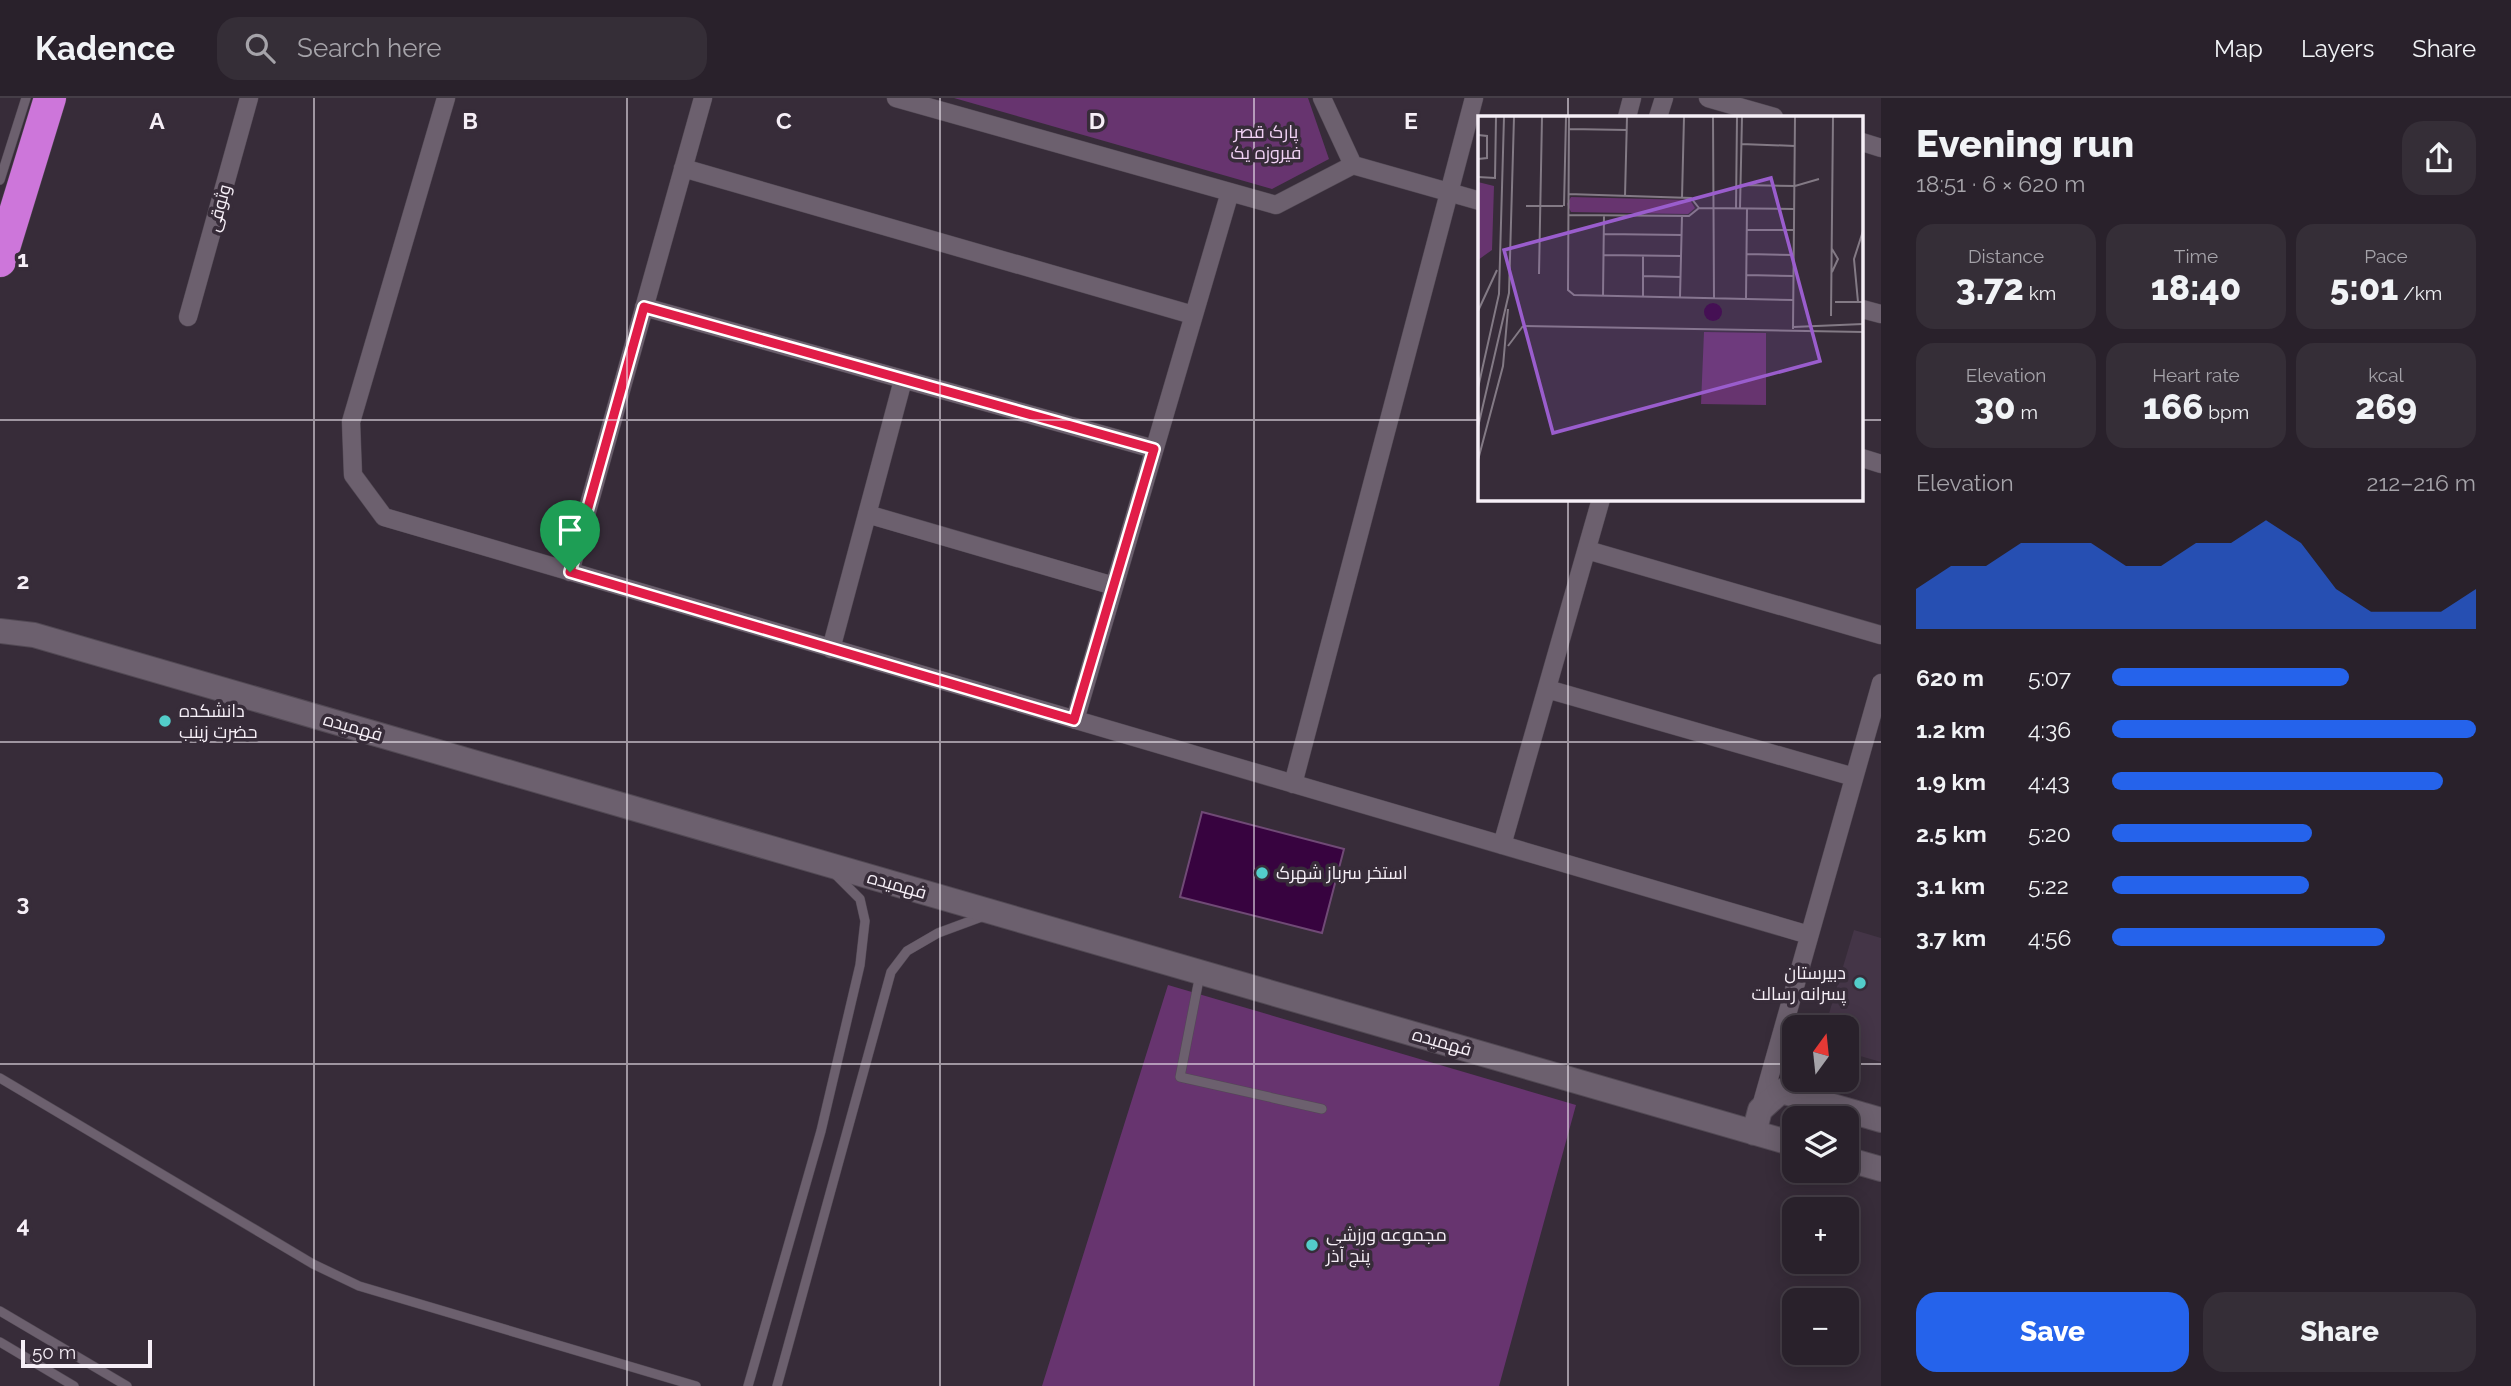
<!DOCTYPE html>
<meta charset="utf-8">
<style>
:root{--surface:#29212b;--page:#352e37;--text:#f1f3f6;--muted:#a5a3a9;--line:#453e47;--accent:#2563eb}
body{margin:0;font-family:Raleway,Cairo,sans-serif;background:var(--page);color:var(--text);height:100vh;display:flex;flex-direction:column;font-size:26px;white-space:nowrap}
*{box-sizing:border-box;margin:0}
p{font-size:23px;color:var(--muted)}
.icon{flex:none;width:38px;height:38px;fill:none;stroke:currentColor;stroke-width:2;stroke-linecap:round;stroke-linejoin:round}
.map{position:relative;flex:1;overflow:hidden}
.drawer{display:flex;flex-direction:column;background:var(--surface);width:630px}
.drawer>*{flex:none}
.needle{width:46px;rotate:15deg}
.buttons{position:absolute;left:1782px;top:917px;display:grid;gap:14px}
.buttons a{display:grid;place-items:center;width:77px;height:77px;border-radius:14px;background:var(--surface);box-shadow:0 4px 18px #0003,0 0 0 2px var(--line);font-size:35px}
.scale{position:absolute;left:21px;bottom:18px;width:131px;box-sizing:border-box;padding-left:7px;border:4px solid #f6eff7;border-top:0;font-size:19px;line-height:24px;white-space:nowrap;color:#f6eff7;-webkit-text-stroke:5px #372c39;paint-order:stroke}
.pin{position:absolute;display:grid;place-items:center;width:60px;height:60px;color:#fff;margin:-72px -30px;border-radius:50% 50% 50% 0;rotate:-45deg;box-shadow:0 0 7px #0007}
.pin .icon{rotate:45deg}
.round{display:grid;place-items:center;flex:none;width:74px;height:74px;border-radius:21px;background:var(--page)}
.headline{display:flex;align-items:center;justify-content:space-between;height:119px;padding:0 35px}
h1{font-size:38px;font-weight:800;line-height:52px}
.figures{display:grid;grid-template-columns:repeat(3,1fr);gap:10px;height:119px;padding:7px 35px}
.figures div{display:grid;align-content:center;border-radius:18px;background:var(--page);text-align:center}
.figures b{font-size:35px;font-weight:800}
.figures small{font-size:19px;font-weight:400}
.figures p{font-size:19px}
.chart{height:196px;padding:14px 35px}
.chart p{display:flex;justify-content:space-between}
.chart svg{width:100%;height:126px;margin-top:7px;fill:var(--accent);opacity:.7}
.button{display:flex;gap:14px;margin-top:auto;padding:14px 35px}
.button a{flex:1;height:80px;border-radius:21px;background:var(--accent);color:#fff;font-size:28px;font-weight:800;line-height:80px;text-align:center}
.button a+a{background:var(--page);color:var(--text)}
ul{padding:0 35px;list-style:none;font-size:23px}
li{display:grid;grid-template-columns:112px 84px 1fr;align-items:center;height:52px}
li i{height:18px;border-radius:9px;background:var(--accent)}
header{display:flex;align-items:center;gap:42px;box-sizing:border-box;height:98px;padding:0 35px;background:var(--surface);border-bottom:2px solid var(--line)}
header strong{font-size:33px}
nav{display:flex;gap:38px;margin-inline-start:auto;font-size:24px}
.search{width:490px;height:63px;background:var(--page);display:flex;align-items:center;gap:18px;box-sizing:border-box;padding:0 24px;border-radius:21px;color:var(--muted);font-size:26px}
main{display:flex;flex:1;min-height:0}
.map>svg:first-child{display:block}
.built{fill:#443547}
.green{fill:#67346f}
.water{fill:#37033f;stroke:#704a76;stroke-width:2}
.lines{fill:none;stroke-linecap:round;stroke-linejoin:round}
.lane-casing{stroke:#524954;stroke-width:10}
.street-casing{stroke:#524954;stroke-width:19}
.secondary-casing{stroke:#524954;stroke-width:26}
.highway-casing{stroke:#524954;stroke-width:33}
.lane{stroke:#6c606e;stroke-width:9}
.street{stroke:#6c606e;stroke-width:18}
.secondary{stroke:#6c606e;stroke-width:24}
.highway{stroke:#cd76da;stroke-width:32}
.route-casing{stroke:#fff;stroke-width:14}
.route{stroke:#e11d48;stroke-width:9}
.grid{fill:none;stroke:#f6eff7;stroke-width:2;stroke-opacity:0.55}
.poi-dot{fill:#53cdca;stroke:#372c39;stroke-width:2.5}
.labels{text-anchor:middle;stroke-width:7;stroke-linejoin:round;paint-order:stroke}
.park-label{font-size:18px;fill:#f1d2f5;stroke:#372c39}
.street-label{font-size:18px;fill:#f6eff7;stroke:#372c39}
.poi-label{font-size:18px;fill:#f6eff7;stroke:#372c39;text-anchor:start}
.inset-road{fill:none;stroke:#837a85;stroke-width:2}
.view{fill:#9a5dcd;fill-opacity:0.15;stroke:#9a5dcd;stroke-width:3.5}
.inset-edge{fill:none;stroke:#f6eff7;stroke-width:3.5}
.grid-label{font-size:23px;text-anchor:middle;font-weight:bold;fill:#f6eff7;stroke:#372c39;stroke-width:7;stroke-linejoin:round;paint-order:stroke}
</style>
<header>
<strong>Kadence</strong>
<div class="search"><svg class="icon" aria-label="search" viewBox="0 0 24 24"><circle cx="10" cy="10" r="6"/><path d="M15 15l6 6"/></svg>Search here</div>
<nav><a>Map</a><a>Layers</a><a>Share</a></nav>
</header>
<main>
<div class="map">
<svg width="1881" height="1288" viewBox="0 0 1881 1288">
<rect width="100%" height="100%" fill="#372c39"/>
<path class="built" d="M1854,832l27,8v124l-35,-10v-25h-21z"/>
<path class="green" d="M954,0h354l21,61 -57,30z
M1168,887l408,120 -77,281h-457z"/>
<path class="water" d="M1202,714l142,37 -22,84 -142,-36z"/>
<g class="lines">
<defs>
<path id="lane" d="M0,82l26,-82
M1200,876l-20,103 142,32
M0,980l313,186 46,22 337,100
M0,1213l127,75
M0,1244l74,44
M748,1288l73,-255 39,-166 5,-44 -5,-22 -24,-24
M777,1288l114,-414 16,-21 31,-18 46,-17"/>
<path id="street" d="M446,0l-95,324 2,53 31,42 1425,418
M896,0l380,107 77,-40 127,36
M1322,0l31,67
M1708,0l66,19
M1627,19l5,-19
M1658,19l6,-19
M1862,44l19,6
M683,70l510,147
M644,209l510,142
M1862,211l19,5
M188,219l61,-219
M1862,360l19,6
M867,416l247,72
M1587,452l294,85
M570,474l133,-474
M831,551l72,-269
M1547,591l307,88
M1075,622l155,-528
M1293,686l181,-686
M1502,747l99,-346
M1760,1012l121,-427"/>
<path id="secondary" d="M0,533l34,4 1760,509
M1754,1035l6,-23 21,-19 100,29
M1846,1061l35,10"/>
<path id="highway" d="M0,163l50,-163"/>
</defs>
<use href="#lane" class="lane-casing"/>
<use href="#street" class="street-casing"/>
<use href="#secondary" class="secondary-casing"/>
<use href="#highway" class="highway-casing"/>
<use href="#lane" class="lane"/>
<use href="#street" class="street"/>
<use href="#secondary" class="secondary"/>
<use href="#highway" class="highway"/>
</g>
<g class="lines">
<defs>
<path id="route" d="M644,209l510,142 -80,271 -504,-148z"/>
</defs>
<use href="#route" class="route-casing"/>
<use href="#route" class="route"/>
</g>
<path class="grid" d="M314,0v1288M627,0v1288M940,0v1288M1254,0v1288M1568,0v19M0,322h1480M1862,322h19M1568,401v887M0,644h1881M0,966h1794M1846,966h35"/>
<g class="poi-dot">
<circle cx="165" cy="623" r="7"/>
<circle cx="1262" cy="775" r="7"/>
<circle cx="1860" cy="885" r="7"/>
<circle cx="1312" cy="1147" r="7"/>
</g>
<g class="labels">
<g class="park-label">
<text x="1266" y="40">پارک قصر<tspan x="1266" dy="21">فیروزه یک</tspan></text>
</g>
<g class="street-label">
<text transform="translate(219 110) rotate(-75)" y="6">وثوقی</text>
<text transform="translate(353 629) rotate(16)" y="6">فهمیده</text>
<text transform="translate(897 787) rotate(16)" y="6">فهمیده</text>
<text transform="translate(1442 944) rotate(16)" y="6">فهمیده</text>
</g>
<g class="poi-label">
<text x="179" y="619">دانشکده<tspan x="179" dy="21">حضرت زینب</tspan></text>
<text x="1276" y="781">استخر سرباز شهرک</text>
<text x="1846" y="881" text-anchor="end">دبیرستان<tspan x="1846" dy="21">پسرانه رسالت</tspan></text>
<text x="1326" y="1143">مجموعه ورزشی<tspan x="1326" dy="21">پنج آذر</tspan></text>
</g>
</g>
<g transform="translate(1478 18)">
<rect width="385" height="385" fill="#372c39"/>
<path d="M0,66l16,4 -2,64 -14,10zM93,81l119,3 5,8 -7,6 -117,-2 -4,-8zM226,216l62,1v72l-65,-1z" fill="#67346f"/>
<path d="M226 196a9 9 0 1 1 18 0a9 9 0 1 1-18 0Z" fill="#37033f"/>
<path class="inset-road" d="M91,1l-1,173 6,5 219,5M235,1l1,181M91,13l58,1M0,19l9,1v22l-9,1M263,28l54,2M0,61l17,1 1,-61M262,69l55,1 24,-7M90,78l123,4 8,10M147,80l2,-79M204,82l2,-81M48,90h37M86,90l2,-89M258,92l1,-91M262,92l2,-91M90,99l121,1 10,-8 95,1M269,114h47M126,118l78,1M354,133l6,10 -6,13M269,138l47,1M125,139l78,1M165,139v42M61,158l3,-157M268,159l47,1M165,160l38,1M125,180l1,-81M202,181l2,-81M268,183l1,-90M357,186h28M380,186l-4,-43 9,-28M0,195l19,-41M353,200l2,-199M45,210l340,6M315,211l70,-3M315,213l2,-212M30,230l15,-20M0,272l21,-94 5,-177M0,311l31,-134 5,-176M0,344l25,-94 5,-57"/>
<path class="view" d="M293,62l49,183 -267,72 -49,-183z"/>
<rect width="385" height="385" class="inset-edge"/>
</g>
<g class="grid-label">
<text x="157" y="31">A</text>
<text x="470" y="31">B</text>
<text x="784" y="31">C</text>
<text x="1097" y="31">D</text>
<text x="1411" y="31">E</text>
<text x="23" y="169">1</text>
<text x="23" y="491">2</text>
<text x="23" y="813">3</text>
<text x="23" y="1135">4</text>
</g>
</svg>
<div class="buttons">
<a><svg class="needle" viewBox="-14 -14 28 28"><path d="M0-13l5 13h-10z" fill="#e53935"/><path d="M0 13l5-13h-10z" fill="#a5a3a9"/></svg></a>
<a><svg class="icon" aria-label="layers" viewBox="0 0 24 24"><path d="M12 4l9 5-9 5-9-5zM3 14l9 5 9-5"/></svg></a>
<a>+</a>
<a>−</a>
</div>
<div class="scale">50 m</div>
<div class="pin" style="left:570px;top:474px;background:#1e9e55"><svg class="icon" aria-label="arrive" viewBox="0 0 24 24"><path d="M6 21V4h12l-3 4 3 4H6"/></svg></div>
</div>
<section class="drawer">
<div class="headline"><div><h1>Evening run</h1><p>18:51 · 6 × 620 m</p></div><a class="round"><svg class="icon" aria-label="share" viewBox="0 0 24 24"><path d="M12 15V3M7 8l5-5 5 5M5 13v7h14v-7"/></svg></a></div>
<div class="figures">
<div><p>Distance</p><b>3.72<small> km</small></b></div>
<div><p>Time</p><b>18:40</b></div>
<div><p>Pace</p><b>5:01<small> /km</small></b></div>
</div>
<div class="figures">
<div><p>Elevation</p><b>30<small> m</small></b></div>
<div><p>Heart rate</p><b>166<small> bpm</small></b></div>
<div><p>kcal</p><b>269</b></div>
</div>
<div class="chart"><p><span>Elevation</span>212–216 m</p>
<svg viewBox="0 0 160 44" preserveAspectRatio="none"><path d="M0 44V30L10 22L20 22L30 14L40 14L50 14L60 22L70 22L80 14L90 14L100 6L110 14L120 30L130 38L140 38L150 38L160 30V44z"/></svg>
</div>
<ul>
<li><b>620 m</b>5:07<i style="width:65%"></i></li>
<li><b>1.2 km</b>4:36<i style="width:100%"></i></li>
<li><b>1.9 km</b>4:43<i style="width:91%"></i></li>
<li><b>2.5 km</b>5:20<i style="width:55%"></i></li>
<li><b>3.1 km</b>5:22<i style="width:54%"></i></li>
<li><b>3.7 km</b>4:56<i style="width:75%"></i></li>
</ul>
<div class="button"><a>Save</a><a>Share</a></div>
</section>
</main>
